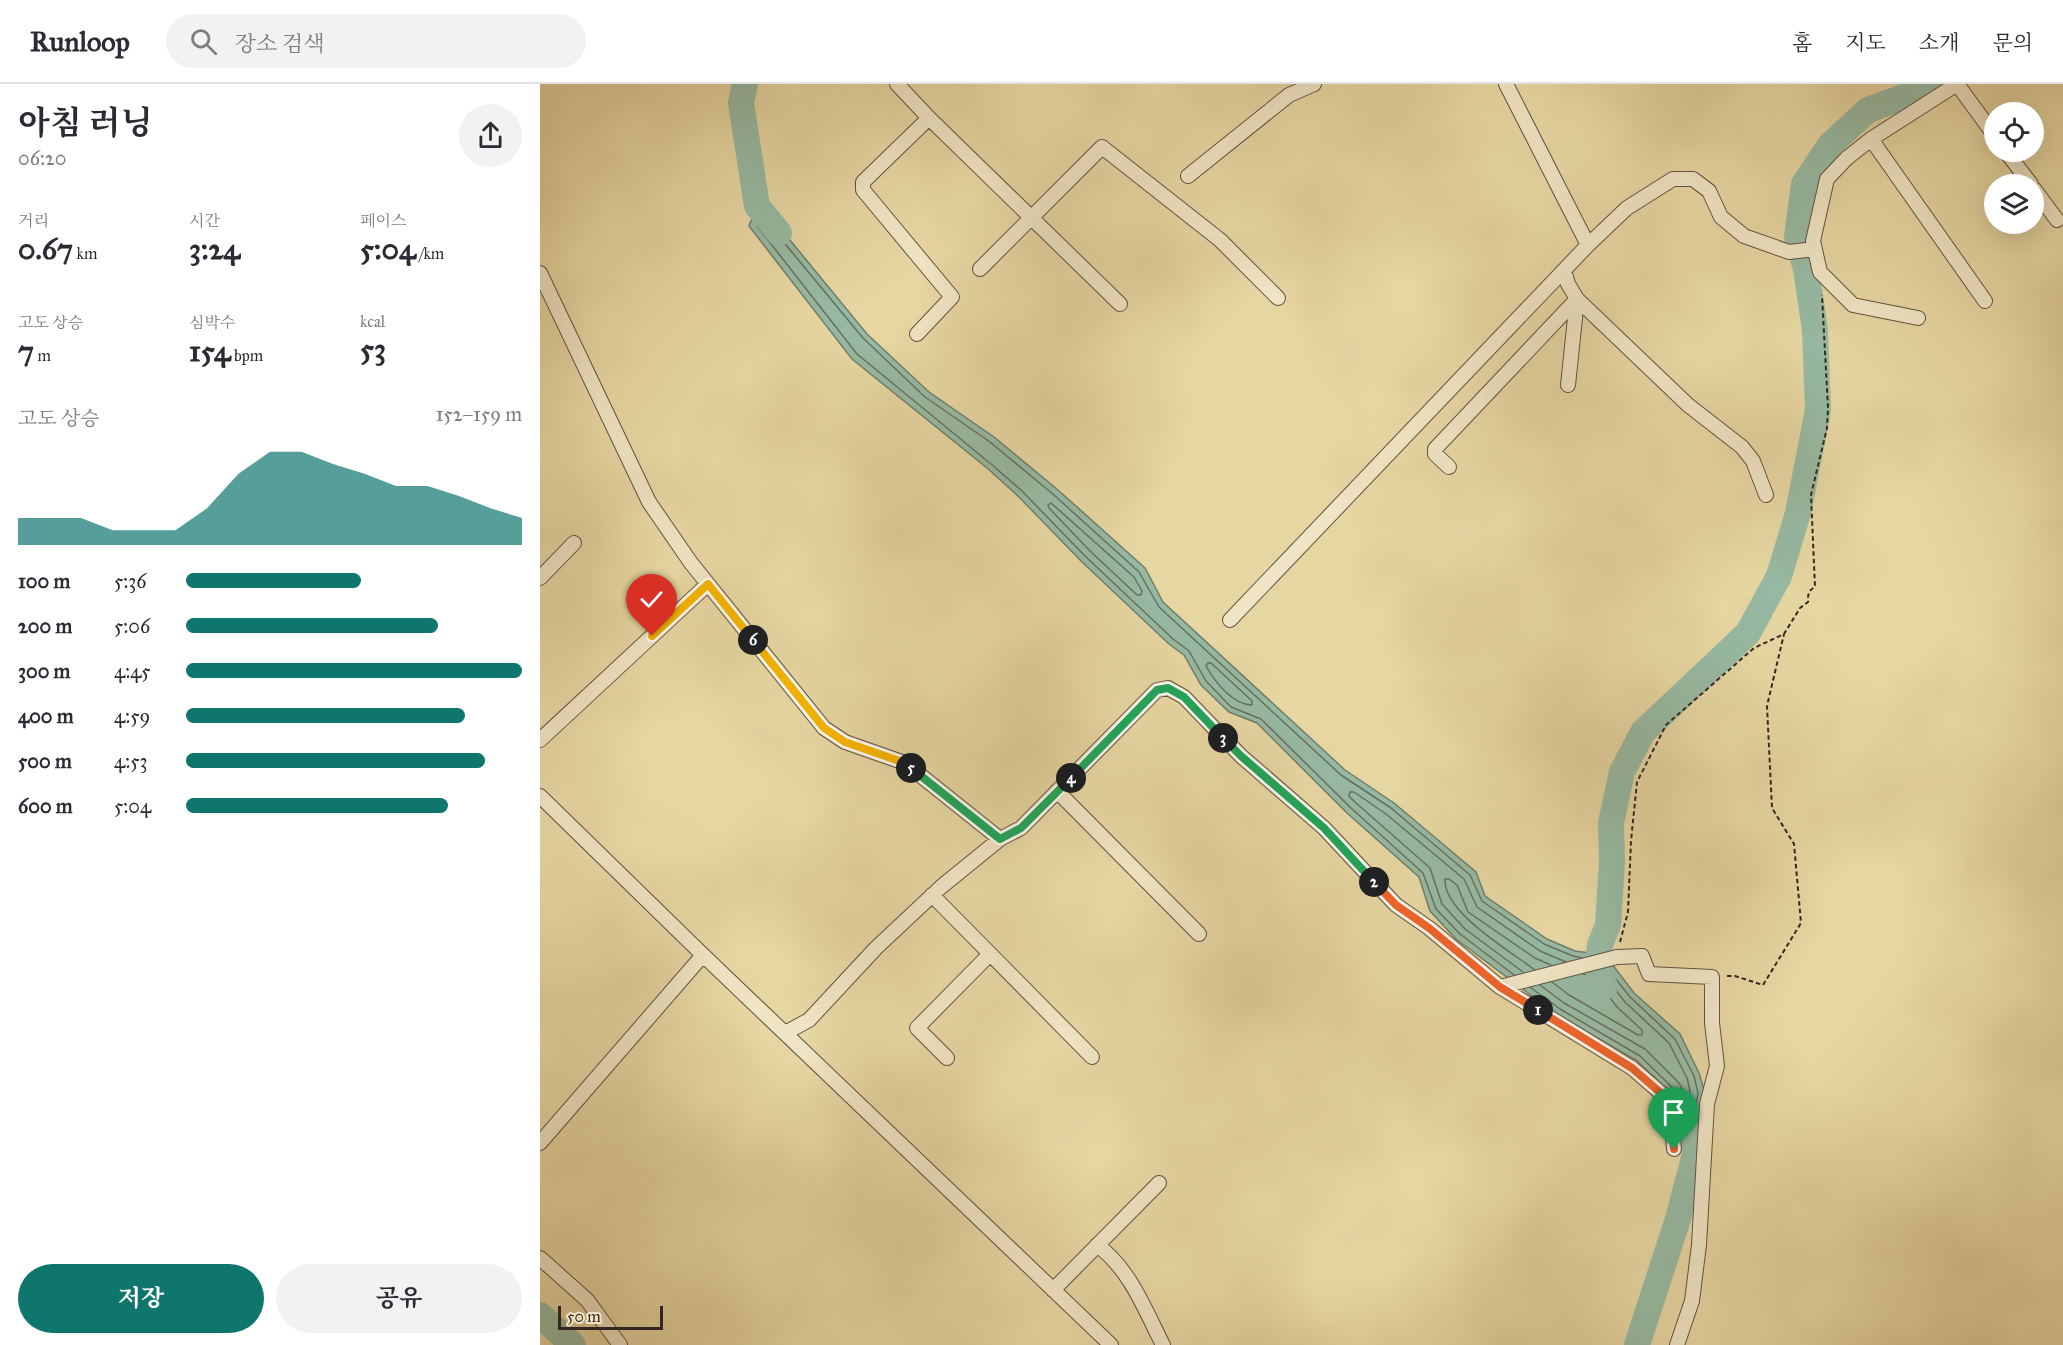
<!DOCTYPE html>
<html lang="ko">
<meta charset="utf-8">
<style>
:root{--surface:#fff;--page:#f2f2f3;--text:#2b2b33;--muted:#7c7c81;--line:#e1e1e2;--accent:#0f766e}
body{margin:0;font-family:"IM FELL Great Primer","Noto Serif KR",serif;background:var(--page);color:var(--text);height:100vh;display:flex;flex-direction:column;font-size:22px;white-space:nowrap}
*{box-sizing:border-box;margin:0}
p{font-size:20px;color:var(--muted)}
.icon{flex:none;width:33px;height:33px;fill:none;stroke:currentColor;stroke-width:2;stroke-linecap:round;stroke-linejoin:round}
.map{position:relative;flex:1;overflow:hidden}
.sheet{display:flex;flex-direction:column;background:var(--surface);width:540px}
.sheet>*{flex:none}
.controls{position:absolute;left:1444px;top:18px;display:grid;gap:12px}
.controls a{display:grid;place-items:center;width:60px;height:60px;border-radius:50%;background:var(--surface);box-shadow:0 6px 24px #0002;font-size:30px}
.scale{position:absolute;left:18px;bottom:15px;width:105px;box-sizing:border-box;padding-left:6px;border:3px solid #342620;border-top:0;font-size:16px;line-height:21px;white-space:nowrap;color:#342620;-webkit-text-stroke:4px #efe4c3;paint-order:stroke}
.pin{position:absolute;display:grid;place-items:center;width:51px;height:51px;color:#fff;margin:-62px -26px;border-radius:50% 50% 50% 0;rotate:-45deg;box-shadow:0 0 6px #0007}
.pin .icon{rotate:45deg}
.km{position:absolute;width:30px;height:30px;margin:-15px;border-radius:50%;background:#222;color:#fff;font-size:16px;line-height:30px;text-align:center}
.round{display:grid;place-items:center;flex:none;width:63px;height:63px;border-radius:32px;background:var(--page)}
.overview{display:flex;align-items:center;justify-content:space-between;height:102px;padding:0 18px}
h1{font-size:33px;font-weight:700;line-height:45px}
.stats{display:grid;grid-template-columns:repeat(3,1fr);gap:9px;height:102px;padding:6px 18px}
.stats div{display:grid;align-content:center}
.stats b{font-size:30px;font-weight:700}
.stats small{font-size:16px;font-weight:400}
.stats p{font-size:16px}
.chart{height:168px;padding:12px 18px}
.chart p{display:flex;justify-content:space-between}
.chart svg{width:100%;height:108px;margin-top:6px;fill:var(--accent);opacity:.7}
.button{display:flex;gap:12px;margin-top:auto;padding:12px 18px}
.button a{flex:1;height:69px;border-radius:36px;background:var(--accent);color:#fff;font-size:24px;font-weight:700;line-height:69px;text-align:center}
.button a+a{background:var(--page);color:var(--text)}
ul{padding:0 18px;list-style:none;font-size:20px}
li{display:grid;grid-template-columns:96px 72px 1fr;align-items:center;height:45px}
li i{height:15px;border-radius:8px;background:var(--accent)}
header{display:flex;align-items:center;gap:36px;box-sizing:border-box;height:84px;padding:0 30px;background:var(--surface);border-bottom:2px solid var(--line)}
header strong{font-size:28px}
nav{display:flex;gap:33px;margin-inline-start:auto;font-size:21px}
.search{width:420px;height:54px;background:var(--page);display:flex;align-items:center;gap:15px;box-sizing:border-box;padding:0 21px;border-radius:33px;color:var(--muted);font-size:22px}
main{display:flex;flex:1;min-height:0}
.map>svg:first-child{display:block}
.water{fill:#97b9a2;stroke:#6f7e6e;stroke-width:1.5}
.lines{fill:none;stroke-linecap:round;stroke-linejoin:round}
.shore{stroke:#667061;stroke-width:1.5}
.river{stroke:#97b9a2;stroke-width:26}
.minor-casing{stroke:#605240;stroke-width:16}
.path{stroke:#342620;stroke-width:2;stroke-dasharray:4.5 3;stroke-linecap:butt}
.minor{stroke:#efe4c3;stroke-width:14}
.split-1-casing{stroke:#fff;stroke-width:12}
.split-2-casing{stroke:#fff;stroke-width:12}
.split-3-casing{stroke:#fff;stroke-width:12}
.split-4-casing{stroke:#fff;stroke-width:12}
.split-5-casing{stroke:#fff;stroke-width:12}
.split-6-casing{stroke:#fff;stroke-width:12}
.split-7-casing{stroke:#fff;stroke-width:12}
.split-1{stroke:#f0652b;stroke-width:8}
.split-2{stroke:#f0652b;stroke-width:8}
.split-3{stroke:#22a559;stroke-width:8}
.split-4{stroke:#22a559;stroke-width:8}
.split-5{stroke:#22a559;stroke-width:8}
.split-6{stroke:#f5b400;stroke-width:8}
.split-7{stroke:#f5b400;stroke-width:8}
</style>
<header>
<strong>Runloop</strong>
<div class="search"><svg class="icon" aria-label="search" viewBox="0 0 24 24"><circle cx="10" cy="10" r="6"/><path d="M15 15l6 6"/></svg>장소 검색</div>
<nav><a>홈</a><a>지도</a><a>소개</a><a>문의</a></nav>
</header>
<main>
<section class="sheet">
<div class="overview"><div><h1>아침 러닝</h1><p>06:20</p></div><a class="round"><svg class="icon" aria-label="share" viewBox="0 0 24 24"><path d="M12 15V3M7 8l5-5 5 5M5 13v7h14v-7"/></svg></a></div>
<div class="stats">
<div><p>거리</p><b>0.67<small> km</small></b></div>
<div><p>시간</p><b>3:24</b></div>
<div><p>페이스</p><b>5:04<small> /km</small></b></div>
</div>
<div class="stats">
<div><p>고도 상승</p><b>7<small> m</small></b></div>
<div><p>심박수</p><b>154<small> bpm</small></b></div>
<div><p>kcal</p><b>53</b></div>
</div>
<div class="chart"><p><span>고도 상승</span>152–159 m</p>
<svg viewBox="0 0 160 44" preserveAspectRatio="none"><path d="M0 44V33L10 33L20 33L30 38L40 38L50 38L60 29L70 15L80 6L90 6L100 11L110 15L120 20L130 20L140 24L150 29L160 33V44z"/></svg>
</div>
<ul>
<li><b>100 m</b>5:36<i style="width:52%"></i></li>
<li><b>200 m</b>5:06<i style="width:75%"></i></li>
<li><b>300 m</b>4:45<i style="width:100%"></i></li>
<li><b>400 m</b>4:59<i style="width:83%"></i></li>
<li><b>500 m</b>4:53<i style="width:89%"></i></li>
<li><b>600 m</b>5:04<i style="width:78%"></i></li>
</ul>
<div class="button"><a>저장</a><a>공유</a></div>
</section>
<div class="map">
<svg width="1523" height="1261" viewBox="0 0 1523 1261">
<rect width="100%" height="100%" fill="#e6d6a2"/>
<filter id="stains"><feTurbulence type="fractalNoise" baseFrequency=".00333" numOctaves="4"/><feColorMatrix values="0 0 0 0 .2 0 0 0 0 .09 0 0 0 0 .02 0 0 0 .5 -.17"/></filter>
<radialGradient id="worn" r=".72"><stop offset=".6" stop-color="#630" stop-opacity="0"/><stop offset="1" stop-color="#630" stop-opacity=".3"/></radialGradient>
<path class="water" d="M217,122l14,11 96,117 62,58 65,45 64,53 87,78 18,34 182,168 49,33 82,69 9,24 62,43 28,12 30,4 29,38 46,41 19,39 6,20 -10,61 -25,-62 -34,-32 -80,-46 -100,-75 -26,-28 -11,-34 -72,-64 -90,-90 -28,-11 -28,-27 -17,-30 -15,-11 -88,-83 -63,-65 -31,-28 -135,-109 -103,-133z"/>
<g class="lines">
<path class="shore" d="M511,419l83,74 8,14 -1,4h-4l-47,-44 -41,-43 -1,-3z
M668,579h3l41,38v4c-19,0 -37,-23 -46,-39z
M995,886c-25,-19 -92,-58 -90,-91h4l8,6 11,27 67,46 16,7
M983,888l-58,-43 -23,-25 -12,-36 -74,-65 -7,-7 1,-4h4l32,22 78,65 13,28 63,44 26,11
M974,891l-54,-41 -24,-25 -13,-36 -72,-65 -90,-89 -30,-12 -25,-26 -17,-30 -16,-12 -88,-83 -63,-65 -31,-27 -134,-110 -100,-128 2,-7 3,-1 5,4 96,116 62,59 65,45 64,53 85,77 20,35 182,168 50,33 79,67 12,26 62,43 29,12 9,2
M1012,898l17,13 69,40h4v-5l-25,-23 -24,-31 -10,-2
M1000,901l24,18 81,46 34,34 6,11h4l1,-3 -3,-13 -18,-35 -44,-41 -25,-32
M991,904l29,21 80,47 34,33 14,33 5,1 5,-30 -4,-17 -19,-37 -45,-42 -23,-29"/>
<path class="river" d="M205,0l-4,19 16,103 22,27
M1065,902l-8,-18 3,-23 8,-20 4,-63 -1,-39 11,-51 21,-40 105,-99 31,-57 19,-63 20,-103 -3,-80 -9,-61 -9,-32 7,-53 26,-39 38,-35 49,-18 13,-8
M0,1231l33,30
M1097,1261l41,-126 17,-65 -1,-34"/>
<defs>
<path id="minor" d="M357,0l32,34 -66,64v8l89,107 -35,37
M966,0l82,161
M1417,0l38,52
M389,34l191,186
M1331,55l114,162
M1466,68l25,32
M648,92l101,-81 25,-11
M1494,105l23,31
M440,185l122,-122 118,93 58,58
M1024,186l4,14 9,15 111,106 54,42 11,14 13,34
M0,189l109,229 42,61 133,165 21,14 60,21 95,76
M1378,234l-65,-13 -33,-33 -7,-31 14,-62 20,-21 24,-19 86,-55
M1028,301l9,-86
M909,383l-14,-13v-5l142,-150
M0,494l34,-35
M690,536l358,-375 39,-37 46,-29h20l16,12 12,26 23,19 45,16 26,-3
M0,656l168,-156
M517,707l142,143
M0,712l163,159 408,390
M392,811l160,162
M245,949l24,-13 67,-72 65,-61 59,-48 21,-11 136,-138 11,-2 16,9 57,59 83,72 72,77 33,23 71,59
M407,974l-30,-30 73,-74
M0,1059l163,-188
M1134,1065l-4,-48 -38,-33 -132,-81 117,-30 25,-1 7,18 63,3v46l5,43 -10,38 -8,141 -7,56 -15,44
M557,1161c33,24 48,65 66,100
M0,1174l47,42 33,45
M513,1206l106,-107"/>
</defs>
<use href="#minor" class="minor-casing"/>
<path class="path" d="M1080,858l8,-30 3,-71 6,-59 29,-57 88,-77 30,-14 16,-26 8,-6c0,-8 0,-11 7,-15l-4,-92 16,-67 1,-20 -6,-113
M1187,892h8l28,9 38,-62 -7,-79 -22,-36 -5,-102 17,-72"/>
<use href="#minor" class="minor"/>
</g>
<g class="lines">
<defs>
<path id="split-1" d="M998,926l94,58 38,33 4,48"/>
<path id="split-2" d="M834,798l22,23 33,23 71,59 38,23"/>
<path id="split-3" d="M683,654l18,18 83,72 50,54"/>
<path id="split-4" d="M531,694l86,-88 11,-2 16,9 39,41"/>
<path id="split-5" d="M371,684l89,71 21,-11 50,-50"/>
<path id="split-6" d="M213,556l71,88 21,14 60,21 6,5"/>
<path id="split-7" d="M112,552l56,-52 45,56"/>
</defs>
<use href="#split-1" class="split-1-casing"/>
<use href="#split-2" class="split-2-casing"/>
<use href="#split-3" class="split-3-casing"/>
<use href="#split-4" class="split-4-casing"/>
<use href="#split-5" class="split-5-casing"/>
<use href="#split-6" class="split-6-casing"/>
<use href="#split-7" class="split-7-casing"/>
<use href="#split-1" class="split-1"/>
<use href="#split-2" class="split-2"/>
<use href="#split-3" class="split-3"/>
<use href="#split-4" class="split-4"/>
<use href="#split-5" class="split-5"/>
<use href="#split-6" class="split-6"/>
<use href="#split-7" class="split-7"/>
</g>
<rect width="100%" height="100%" filter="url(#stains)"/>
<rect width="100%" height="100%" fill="url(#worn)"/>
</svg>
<div class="controls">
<a><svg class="icon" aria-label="locate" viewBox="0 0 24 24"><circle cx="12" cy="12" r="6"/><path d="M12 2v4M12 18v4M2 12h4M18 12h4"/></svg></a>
<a><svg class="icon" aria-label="layers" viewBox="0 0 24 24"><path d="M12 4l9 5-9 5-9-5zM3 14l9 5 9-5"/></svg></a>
</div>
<div class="scale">50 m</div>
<div class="pin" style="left:1134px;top:1065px;background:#1e9e55"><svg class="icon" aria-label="arrive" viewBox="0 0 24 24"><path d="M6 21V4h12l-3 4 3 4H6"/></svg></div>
<div class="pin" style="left:112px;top:552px;background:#d93025"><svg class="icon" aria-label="check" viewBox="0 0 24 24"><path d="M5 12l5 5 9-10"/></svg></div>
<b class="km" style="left:998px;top:926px">1</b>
<b class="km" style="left:834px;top:798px">2</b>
<b class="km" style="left:683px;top:654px">3</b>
<b class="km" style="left:531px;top:694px">4</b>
<b class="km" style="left:371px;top:684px">5</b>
<b class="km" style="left:213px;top:556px">6</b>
</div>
</main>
